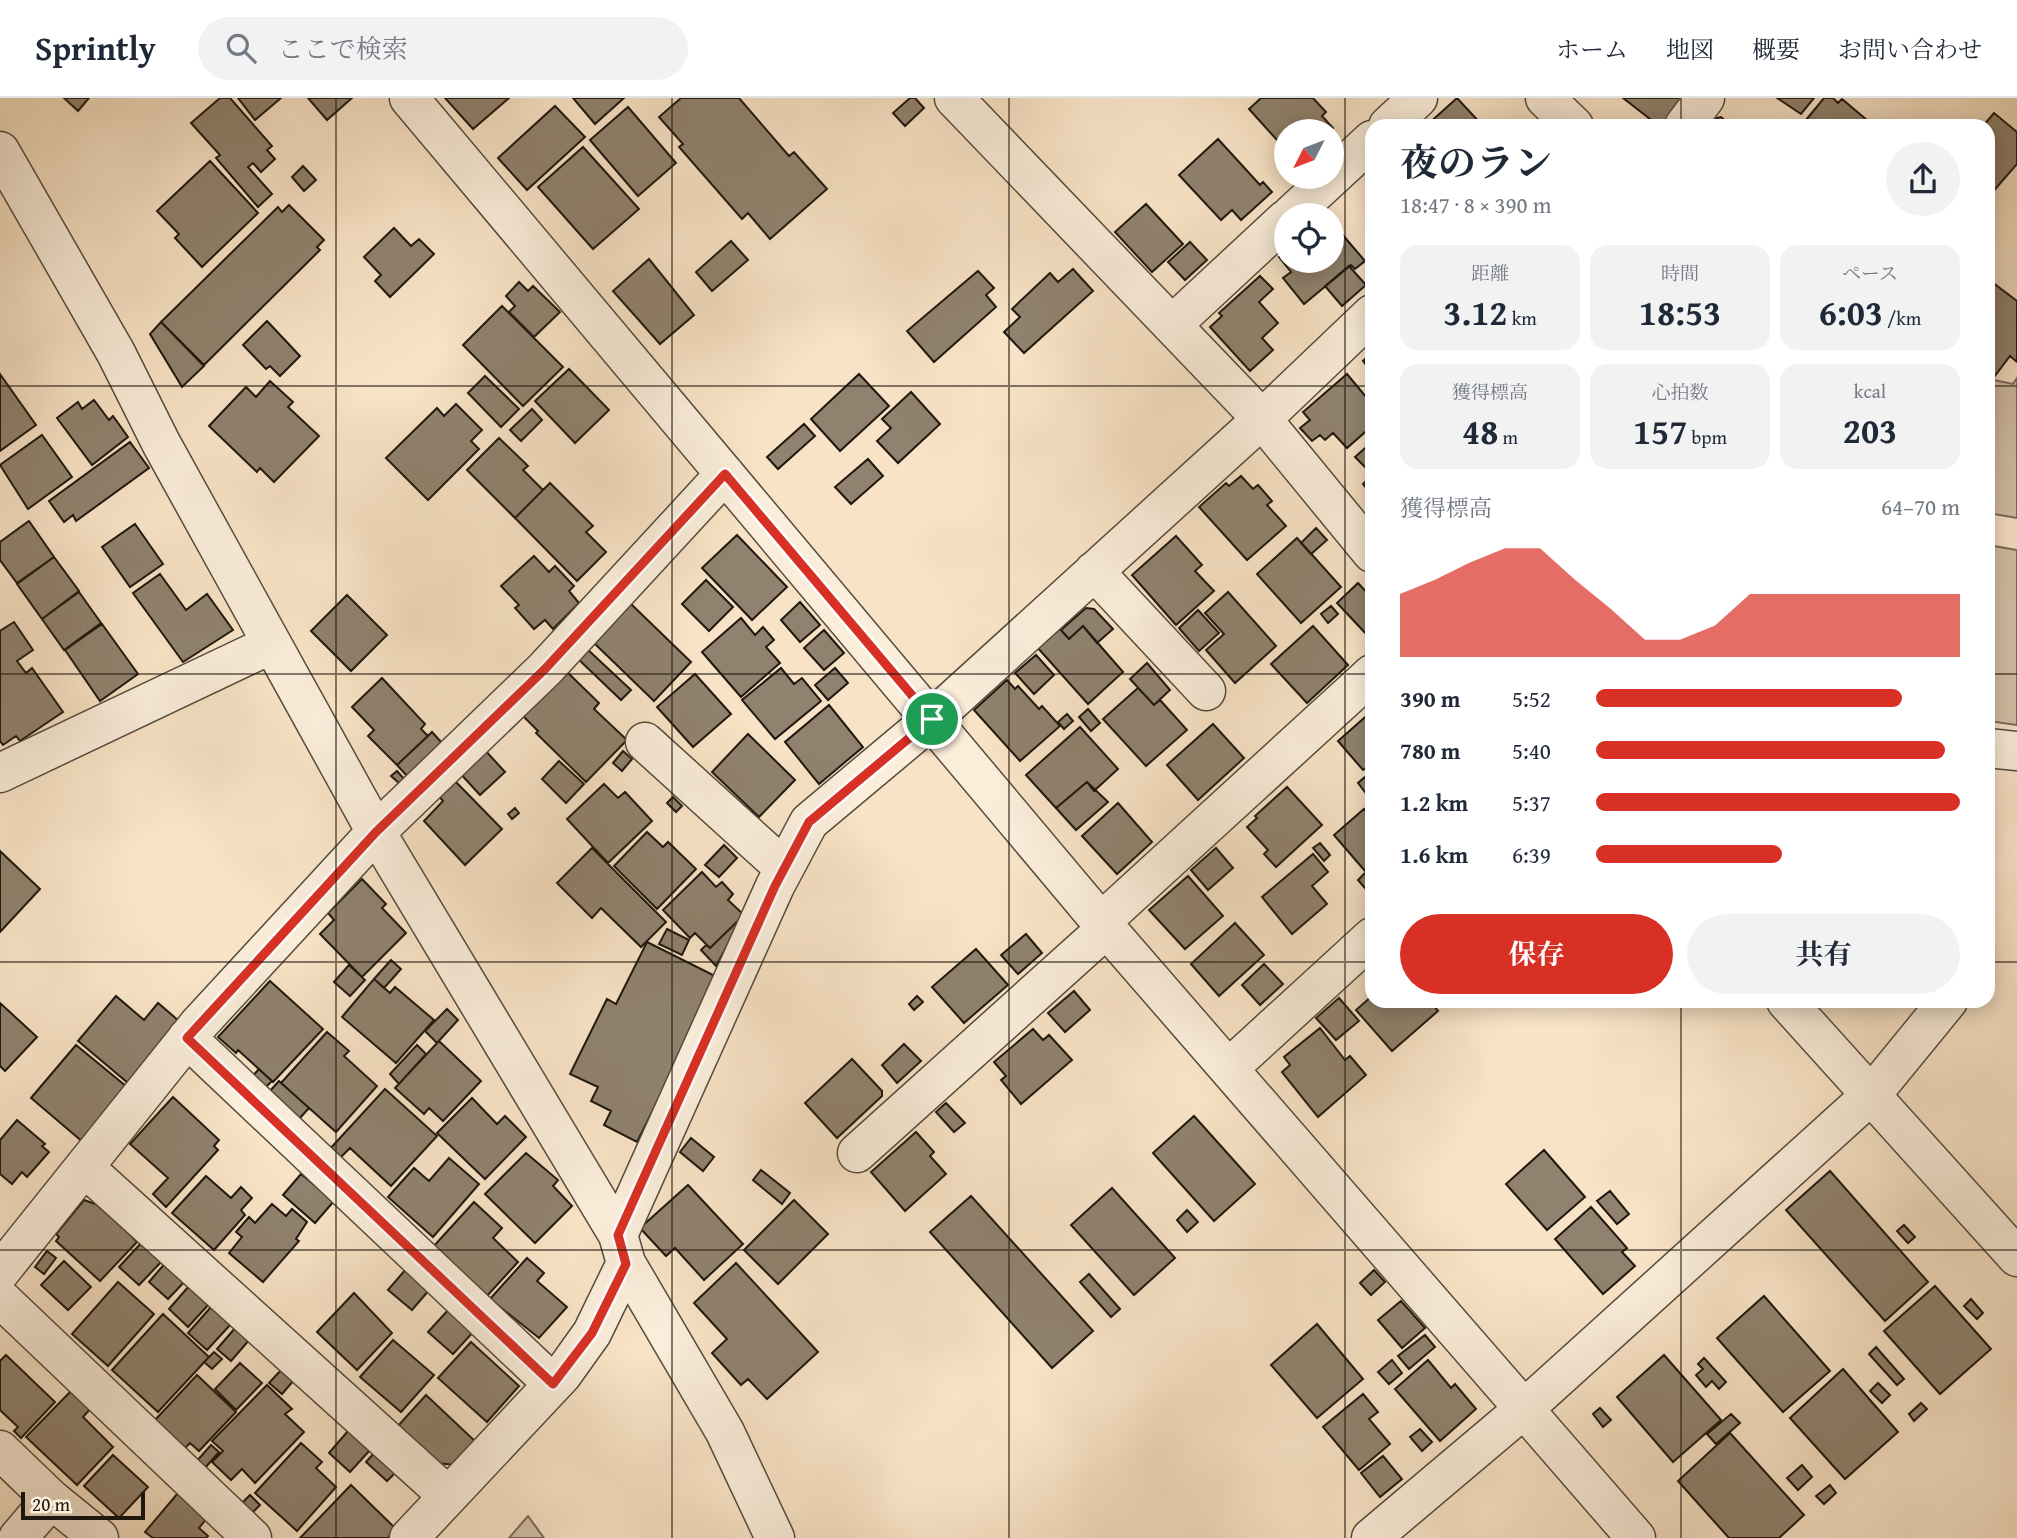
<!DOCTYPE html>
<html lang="ja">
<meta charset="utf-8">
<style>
:root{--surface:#fff;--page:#f2f2f3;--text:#1f2937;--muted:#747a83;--line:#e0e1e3;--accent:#d93025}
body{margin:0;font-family:"Gentium Book Plus","Noto Serif JP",serif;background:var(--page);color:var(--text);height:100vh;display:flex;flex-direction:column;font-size:26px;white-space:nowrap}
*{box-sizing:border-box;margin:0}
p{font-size:23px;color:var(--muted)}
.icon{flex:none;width:38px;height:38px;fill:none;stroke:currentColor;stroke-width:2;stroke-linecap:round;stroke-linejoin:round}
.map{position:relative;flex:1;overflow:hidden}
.details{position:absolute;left:1365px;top:21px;width:630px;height:889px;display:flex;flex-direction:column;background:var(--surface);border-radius:21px;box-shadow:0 4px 18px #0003}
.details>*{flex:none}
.needle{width:46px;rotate:228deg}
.controls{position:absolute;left:1274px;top:21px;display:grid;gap:14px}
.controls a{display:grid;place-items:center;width:70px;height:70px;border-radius:50%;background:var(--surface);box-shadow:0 4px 18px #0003;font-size:35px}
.scale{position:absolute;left:21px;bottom:18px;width:124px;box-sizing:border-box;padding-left:7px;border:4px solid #1f180f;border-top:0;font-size:19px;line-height:24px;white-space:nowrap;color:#1f180f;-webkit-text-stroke:5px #faedda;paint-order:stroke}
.pin{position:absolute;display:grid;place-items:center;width:60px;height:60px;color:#fff;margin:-30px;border:4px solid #fff;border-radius:50%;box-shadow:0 2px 7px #0007}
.round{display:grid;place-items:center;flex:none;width:74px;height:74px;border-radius:37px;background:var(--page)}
.summary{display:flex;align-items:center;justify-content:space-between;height:119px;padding:0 35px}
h1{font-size:38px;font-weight:700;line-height:52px}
.stats{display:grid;grid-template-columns:repeat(3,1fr);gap:10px;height:119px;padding:7px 35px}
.stats div{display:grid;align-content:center;border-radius:18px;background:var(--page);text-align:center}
.stats b{font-size:35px;font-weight:700}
.stats small{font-size:19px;font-weight:400}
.stats p{font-size:19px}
.chart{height:196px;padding:14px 35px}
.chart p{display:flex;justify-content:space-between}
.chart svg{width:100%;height:126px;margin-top:7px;fill:var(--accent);opacity:.7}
.cta{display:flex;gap:14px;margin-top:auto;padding:14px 35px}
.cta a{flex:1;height:80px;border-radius:42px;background:var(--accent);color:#fff;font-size:28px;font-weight:700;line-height:80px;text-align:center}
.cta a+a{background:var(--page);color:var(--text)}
ul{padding:0 35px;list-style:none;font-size:23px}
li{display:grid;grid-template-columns:112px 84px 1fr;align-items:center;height:52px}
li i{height:18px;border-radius:9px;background:var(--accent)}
header{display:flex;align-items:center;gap:42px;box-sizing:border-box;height:98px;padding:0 35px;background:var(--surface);border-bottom:2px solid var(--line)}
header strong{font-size:33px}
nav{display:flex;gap:38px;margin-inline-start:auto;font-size:24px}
.search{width:490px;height:63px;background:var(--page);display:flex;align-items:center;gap:18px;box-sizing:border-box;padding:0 24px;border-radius:38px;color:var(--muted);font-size:26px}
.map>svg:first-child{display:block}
.green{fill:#d3c0a7;stroke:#796c5b;stroke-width:2}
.building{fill:#90826e;stroke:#1f180f;stroke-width:2}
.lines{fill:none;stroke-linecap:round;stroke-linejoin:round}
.minor-casing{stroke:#554b3d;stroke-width:41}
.minor{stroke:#faedda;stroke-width:38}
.route-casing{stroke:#fff;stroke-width:14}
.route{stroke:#d93025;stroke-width:9}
.grid{fill:none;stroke:#1f180f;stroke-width:2;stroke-opacity:0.55}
</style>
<header>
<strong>Sprintly</strong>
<div class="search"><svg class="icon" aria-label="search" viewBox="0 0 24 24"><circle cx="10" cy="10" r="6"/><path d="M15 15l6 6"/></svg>ここで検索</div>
<nav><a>ホーム</a><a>地図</a><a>概要</a><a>お問い合わせ</a></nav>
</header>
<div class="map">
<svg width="2017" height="1440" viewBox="0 0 2017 1440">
<rect width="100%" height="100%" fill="#f8e3c6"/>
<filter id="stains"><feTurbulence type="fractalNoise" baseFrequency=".00286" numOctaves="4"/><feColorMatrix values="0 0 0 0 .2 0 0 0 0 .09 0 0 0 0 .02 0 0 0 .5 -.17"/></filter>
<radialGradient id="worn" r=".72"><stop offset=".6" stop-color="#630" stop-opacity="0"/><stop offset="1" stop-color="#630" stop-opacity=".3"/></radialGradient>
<path class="green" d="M2017,280v140l-29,-5v-126l6,-7 19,4z
M1988,447l29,5v175l-29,-4z
M528,1418l16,22h-35z"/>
<path class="building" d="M64,0h25l-11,13z
M220,0h10l42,48 -5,4 8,9 -14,13 -8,-9 -5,4 24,27 -14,13 -42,-49 4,-3 -29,-32z
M238,0h43l-26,22z
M308,0h44l-25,22z
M445,0h64l-36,31z
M573,0h51l-29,26z
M681,0h58l50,58 5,-4 33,37 -57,50 -22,-26 -6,6 -63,-72 4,-3 -24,-27z
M910,0h5l9,10 -19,18 -12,-13z
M1261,0h52l13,14 -4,4 11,12 -4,3h-43l-1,18 -36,-40z
M1457,0l26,28h-57z
M1623,0h63l-22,28h-5z
M1777,0h37l-13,16z
M1824,0h9l5,5 4,-4 32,27h-61l-7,-6z
M555,8l30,31 -58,53 -29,-32z
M628,9l48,56 -38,33 -48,-56z
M1994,15l23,19v32l-26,30 -3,-2v-66h-5z
M1721,19l10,9h-21l7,-8z
M1218,41l42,46 3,-3 9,10 -31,28 -9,-10 -11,10 -42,-45z
M583,49l56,62 -46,40 -55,-62z
M210,63l48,52 -56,54 -27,-29 4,-4 -22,-23z
M303,68l13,14 -12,11 -12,-14z
M1146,106l37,40 -31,28 -37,-40z
M289,107l35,35 -7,7 3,3 -116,115 -43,-43 117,-115 4,5z
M394,130l17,18 8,-7 15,15 -44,43 -15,-16 6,-6 -17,-18z
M1341,135l24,28 -10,8 -4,-4 -47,39 -21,-26 8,-6 -12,-15 7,-6v10h46v-26l3,4z
M731,143l17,19 -36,31 -16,-19z
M1190,144l17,18 -22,20 -17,-18z
M649,161l45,56 -34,29 -47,-53z
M1349,168l17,19 -24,21 -17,-20z
M1073,171l20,22 -69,62 -20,-21 16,-15 -8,-8 38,-36 8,9z
M978,173l16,17 -8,7 10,12 -62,55 -27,-31z
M1260,178l13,13 -14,13 19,21 -16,15 11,12 -23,21 -40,-44 12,-11 -3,-3z
M1988,181l29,22v61l-7,-6 -22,29z
M519,184l9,9 5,-5 27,26 -26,25 -25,-25 6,-6 -9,-10z
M502,208l61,61 -40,39 -60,-61z
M267,223l33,35 -20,20 -10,-10 -4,3 -23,-24z
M161,224l43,44 -22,21 -32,-53z
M1372,255v20l-9,-12z
M569,271l40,41 -34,33 -40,-42z
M0,276l36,51 -36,26z
M859,276l30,32 -49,45 -29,-32z
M1347,276l25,30v22l-25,22 -14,-15 -8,7 -5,-5 -8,6 -12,-13 10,-8 -7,-8z
M485,278l34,33 -18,18 -33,-34z
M270,283l23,21 -5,5 31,29 -45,46 -14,-14 -3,4 -48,-46 37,-39 10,10z
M911,294l29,32 -42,39 -21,-22 14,-13 -9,-9z
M94,302l15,20 4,-4 15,21 -36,28 -35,-47 21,-16 4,7z
M456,306l26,26 -11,11 8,8 -51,51 -42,-42 51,-50 7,8z
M532,311l10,11 -21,21 -11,-11z
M804,326l11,12 -37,33 -11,-12z
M42,337l30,42 -44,32 -28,-44z
M499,340l29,28 -5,4 20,20 -28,28 -48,-48z
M130,344l19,26 -73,53 -3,-6 -9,7 -15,-21z
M1372,344v32l-17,-17z
M868,361l15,17 -32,28 -16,-17z
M1372,377v20l-9,-11z
M1241,378l12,13 5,-4 14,16 -5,4 19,21 -39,34 -48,-53 27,-24 3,3z
M550,385l43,43 -7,6 20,20 -29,29 -62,-63z
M29,423l25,36 -37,26 -17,-23v-18z
M135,426l28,40 -33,23 -28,-40z
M1316,430l11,12 -16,14 -10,-11z
M737,437l50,52 -35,33 -50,-52z
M1176,438l26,29 -7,6 19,20 -38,34 -44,-50z
M1297,440l44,49 -40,36 -44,-49z
M534,458l15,16 6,-6 19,20 -5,5 10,12 -26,26 -8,-9 -11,9 -19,-21 4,-3 -18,-19z
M54,459l25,34 -37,28 -25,-35z
M160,476l26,36 21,-16 26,36 -50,32 -50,-69z
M706,482l27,27 -24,24 -27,-27z
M1358,485l14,15 -2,40 -33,-35z
M79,494l22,31 -37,27 -22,-31z
M1228,494l48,54 -41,37 -29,-33 18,-16 -19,-21z
M347,497l40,40 -36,36 -40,-40z
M800,504l20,23 -20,17 -19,-22z
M631,506l60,58 -37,39 -60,-58z
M1331,508l7,8 -10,9 -7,-9z
M1086,510l8,1 19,20 -16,14 -14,-17 -14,13 -8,-9z
M1198,512l21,23 -20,18 -20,-23z
M741,520l14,17 8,-8 11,13 -8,7 14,16 -39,34 -39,-45z
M14,524l19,28 -16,11 9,12 6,-5 31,44 -43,29 -4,-5 -13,9 -3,-4v-110z
M102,526l36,50 -38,27 -35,-51z
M1083,528l40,46 -35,32 -51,-57 22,-19 10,11z
M1313,528l35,39 -41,38 -36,-39z
M824,532l20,23 -20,17 -20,-22z
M586,550l45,42 -10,10 -44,-42z
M1036,557l18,20 -20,19 -19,-21z
M1147,565l23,27 -16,15 -24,-26z
M781,570l13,16 8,-6 19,23 -46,38 -33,-39z
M835,570l13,15 -20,17 -13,-15z
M564,571l35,34 -5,6 33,31 -41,42 -50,-49 2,-2 -17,-17z
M695,576l36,40 -38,33 -36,-40z
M382,580l43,46 -4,5 7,7 -31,29 -29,-29 6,-6 -22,-23z
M1007,582l8,9 3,-3 21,23 3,-3 18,20 -40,35 -46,-51z
M1138,590l16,17 6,-5 27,30 -41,36 -43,-47z
M829,607l34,42 -44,37 -34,-42z
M1088,611l12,14 -9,8 -12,-14z
M1372,613v61l-5,-5 -4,3 -25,-29z
M1067,616l6,7 -9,8 -6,-7z
M1213,626l31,34 -46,42 -31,-35z
M1080,629l38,42 -24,22 -7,-9 -31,26 -30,-33z
M432,634l10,11 -35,33 -10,-11z
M748,636l47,46 -36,37 -47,-45z
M483,650l22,24 -25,23 -22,-24z
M623,653l9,8 -10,12 -9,-8z
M559,663l25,23 -18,19 -24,-24z
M397,673l8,9 -5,4 -9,-8z
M1365,679l7,9 -7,6 -7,-9z
M454,682l48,49 -37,36 -41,-44 19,-20 -5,-6z
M1087,684l21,20 -32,28 -20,-22z
M604,686l14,14 7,-6 27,29 -44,42 -41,-44z
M1287,689l35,38 -46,42 -12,-13 4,-4 -21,-23 10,-9 -2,-2z
M673,699l9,9 -6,6 -9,-9z
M1118,705l34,39 -35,32 -35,-38z
M515,710l4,5 -7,6 -4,-5z
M1364,711l8,9v50l-2,-2 -5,5 -31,-36z
M647,734l16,15 5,-5 28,27 -39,40 -43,-43z
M1320,745l10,12 -6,6 -11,-13z
M724,747l13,13 -18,19 -14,-12z
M592,750l74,74 -25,25 -40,-39 -9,10 -35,-35z
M1216,750l17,20 -25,22 -17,-20z
M0,753l40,38 -40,43z
M1313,756l15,18 -16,14 15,18 -35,30 -30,-37z
M1367,773l5,6v19l-14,-16z
M702,774l14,15 6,-5 11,12 -5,6 16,15 -34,33 -15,-15 -5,5 -27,-28z
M1188,778l35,40 -38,33 -36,-39z
M362,781l24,25 -4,4 24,25 -44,44 -42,-43 14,-14 -6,-7z
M744,817l-28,51 -15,-16 5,-5 4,3z
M1235,825l29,32 -45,41 -28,-32z
M667,831l22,11 -7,15 -23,-11z
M1026,836l16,19 -24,21 -17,-19z
M647,844l72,36 -82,164 -33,-17 7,-14 -20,-10 7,-14 -28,-13 37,-75 9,5z
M976,851l32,36 -44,38 -32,-36z
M391,862l10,9 -17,19 -10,-9z
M1264,866l19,20 -23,21 -18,-20z
M349,867l16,15 -15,16 -16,-14z
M374,881l16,14 5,-6 39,33 -38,43 -54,-46z
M270,883l53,48 -50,53 -35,-32 -2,3 -18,-16z
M1074,893l16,19 -25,22 -17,-19z
M116,898l28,24 14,-17 21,18 -51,62 -50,-42z
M917,898l6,6 -9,8 -5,-6z
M1372,898v5h58l8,10 -46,40 -36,-41z
M1339,900l20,23 -23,19 -20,-22z
M0,905l37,34 -32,34 -5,-5z
M447,911l11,11 -21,23 -12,-12z
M1320,930l25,32 5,-4 16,19 -48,42 -36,-45 8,-7 -6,-8z
M1033,931l10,11 6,-5 23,25 -51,44 -20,-24 5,-4 -12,-14z
M327,934l22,19 -5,5 33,30 -41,46 -55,-49z
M439,943l42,40 -38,40 -14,-13 -5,6 -29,-26z
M904,946l17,17 -24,22 -15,-18z
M76,947l51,42 -43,56 -53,-45z
M417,947l9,9 -27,30 -9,-10z
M852,961l30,32v5l-45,42 -32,-35z
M259,971l13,12 -8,8 -13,-11z
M279,983l30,27 -10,11 -30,-27z
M385,991l52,47 -46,50 -41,-38 -12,12 -10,-9z
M173,999l46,43 -5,6 4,4 -52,57 -13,-13 15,-16 -38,-34z
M472,1000l25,26 8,-8 21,21 -41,42 -48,-46z
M946,1005l19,20 -11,9 -18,-20z
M1194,1018l61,68 -41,37 -61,-68z
M17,1022l28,24 -3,2 7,6 -22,25 -5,-5 -10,12 -12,-10v-34z
M916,1034l18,20 -4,4 16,18 -41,37 -34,-39z
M691,1040l23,19 -11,14 -23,-19z
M1544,1052l41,47 -38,33 -41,-46z
M526,1055l32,27 -5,6 19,20 -37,37 -50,-49z
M449,1060l30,26 -46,53 -45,-40 26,-29 15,13z
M761,1072l29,23 -8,11 -29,-24z
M1830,1073l98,111 -43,39 -99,-111z
M301,1076l33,27 -19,22 -32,-28z
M206,1078l25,22 10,-11 11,11 -11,12 4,5 -31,35 -42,-37z
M688,1087l55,59 -39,36 -29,-32 -9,8 -26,-28z
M1112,1090l63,70 -41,37 -63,-70z
M1610,1093l19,23 -12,10 -20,-23z
M971,1098l122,135 -41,37 -122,-136z
M84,1102l20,7 33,35 -37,39 -44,-40 3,-4 -3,-3z
M794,1102l34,34 -50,50 -34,-34z
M474,1104l28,26 -9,10 25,24 -32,35 -53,-50z
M272,1106l14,12 6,-7 15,13 -11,17 3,2 -36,41 -34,-29 13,-16 -6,-5 13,-15 6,6z
M1591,1109l36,41 -5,4 13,14 -32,28 -48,-55z
M1187,1112l11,12 -11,10 -10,-12z
M1904,1127l11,12 -7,6 -11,-12z
M143,1143l20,19 -24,25 -20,-18z
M47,1153l9,7 -12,16 -9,-7z
M527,1160l17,15 -7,8 30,26 -28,31 -49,-39z
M64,1163l27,26 -23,23 -27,-25z
M167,1163l20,18 -19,20 -19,-17z
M736,1165l82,89 -51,47 -19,-20 -7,6 -29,-32 15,-14 -33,-36z
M406,1171l24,20 -18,21 -24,-20z
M1374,1172l11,12 -14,13 -11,-12z
M1089,1176l31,35 -9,8 -31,-35z
M118,1184l36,32 -46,52 -36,-32z
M189,1188l20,18 -21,23 -19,-18z
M1935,1188l56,63 -51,45 -56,-63z
M354,1195l38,40 -35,37 -40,-38z
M1764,1198l66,75 -47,41 -66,-74z
M1971,1201l12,14 -6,6 -13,-13z
M1401,1203l24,27 -23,20 -24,-28z
M211,1209l20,17 -24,26 -19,-17z
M450,1210l25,22 -22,24 -25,-22z
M163,1216l46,43 -51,55 -46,-42z
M1317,1226l46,55 -46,39 -46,-53z
M236,1229l14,12 -19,22 -14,-12z
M1425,1237l10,12 -26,22 -11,-13z
M393,1242l41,35 -33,37 -41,-35z
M471,1244l48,44 -32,36 -49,-44z
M1876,1249l28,32 -7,6 -28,-31z
M214,1254l8,7 -10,10 -8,-7z
M6,1257l49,47 -34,36 -7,-7 4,-4 -18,-17v-49z
M1664,1257l57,65 -48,42 -56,-65z
M1704,1260l22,24 -7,7 -7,-8 -6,6 -10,-12 7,-6 -5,-5z
M1392,1262l10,13 -13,11 -11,-12z
M1428,1262l23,28 4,-4 21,25 -36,32 -45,-52z
M240,1265l22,20 -26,27 -21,-21z
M282,1271l12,11 -12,14 -13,-11z
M1843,1271l55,63 -53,47 -55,-61z
M197,1277l39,37 -37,39 -9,-8 -5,5 -30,-28z
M1878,1285l12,12 -8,8 -12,-12z
M267,1287l25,24 -7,5 19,18 -49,51 -13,-14 -11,11 -19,-18 11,-11 -11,-10z
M73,1291l19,18 -9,10 30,30 -36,38 -51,-48z
M1363,1296l15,18 -9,7 21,25 -31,26 -36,-43z
M426,1297l51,48 -20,22 -22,-2 -38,-36z
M1921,1305l6,6 -13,12 -5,-7z
M1600,1310l11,12 -8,7 -10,-13z
M1731,1316l9,9 -24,21 -9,-10z
M1420,1331l12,13 -10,9 -12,-14z
M348,1333l22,19 -20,22 -21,-19z
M1730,1335l74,82 -25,23h-50l-51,-57z
M301,1345l21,19 -6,6 20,19 -39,44 -42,-38z
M211,1347l8,7 -15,17 -8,-7z
M376,1353l22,19 -11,11 -21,-19z
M113,1357l35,32 -29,31 -35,-32z
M1383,1358l19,23 -22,18 -19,-24z
M1802,1367l10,12 -14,13 -11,-12z
M351,1387l45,44 -8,9h-88z
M1830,1387l6,8 -12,11 -8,-8z
M178,1395l29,25 -8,10 9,8 -2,2h-53l-8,-6z
M250,1397l10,10 -9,9 -10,-10z"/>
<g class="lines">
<defs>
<path id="minor" d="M409,0l692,824 535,616
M954,0l308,321 110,134
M1545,0l29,28
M1388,28l30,-28
M1684,28l21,-28
M0,53l116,202 45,90 215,389 242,403 8,28 99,169 50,106
M1291,117l81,-75
M1173,226l113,-105
M1094,473l112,120
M645,644l139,126
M1988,650l29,3
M0,675l272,-129
M1101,824l271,-248
M1786,903l231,256
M187,940l366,346
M1229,970l143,-131
M857,1055l250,-225
M84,1069l363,328
M618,1137l157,-349 34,-64 123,-103 330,-300 110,-105
M0,1174l198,-247 178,-193 169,-163 180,-195
M0,1200l252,240
M0,1352l51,49 48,39
M18,1440l33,-39
M409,1440l153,-163 30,-42 34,-70
M1371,1440l154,-130 347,-314 76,-93"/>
</defs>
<use href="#minor" class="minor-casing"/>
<use href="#minor" class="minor"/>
</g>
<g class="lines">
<defs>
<path id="route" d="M725,376l207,245 -123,103 -34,64 -157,349 8,29 -34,69 -39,51 -366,-346 189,-206 169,-163z"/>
</defs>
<use href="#route" class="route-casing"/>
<use href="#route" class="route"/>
</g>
<path class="grid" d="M336,0v1440M672,0v1440M1009,0v1440M1345,0v1440M1681,0v28M0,288h1372M1988,288h29M0,576h1372M1988,576h29M0,864h1372M1988,864h29M1681,903v537M0,1152h2017"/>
<rect width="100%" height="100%" filter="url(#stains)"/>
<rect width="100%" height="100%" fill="url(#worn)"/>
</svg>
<div class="controls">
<a><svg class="needle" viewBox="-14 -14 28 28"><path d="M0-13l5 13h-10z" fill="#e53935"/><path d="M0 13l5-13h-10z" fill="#747a83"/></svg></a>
<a><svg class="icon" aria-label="locate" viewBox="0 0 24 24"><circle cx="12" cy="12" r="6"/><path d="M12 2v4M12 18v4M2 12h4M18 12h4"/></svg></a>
</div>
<div class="scale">20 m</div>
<div class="pin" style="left:932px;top:621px;background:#1e9e55"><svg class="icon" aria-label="arrive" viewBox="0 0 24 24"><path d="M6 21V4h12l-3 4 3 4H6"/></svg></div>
<section class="details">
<div class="summary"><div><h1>夜のラン</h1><p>18:47 · 8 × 390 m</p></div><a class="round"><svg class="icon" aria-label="share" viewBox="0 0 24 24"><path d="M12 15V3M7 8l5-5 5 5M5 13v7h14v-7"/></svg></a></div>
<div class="stats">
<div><p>距離</p><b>3.12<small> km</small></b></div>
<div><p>時間</p><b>18:53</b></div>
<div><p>ペース</p><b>6:03<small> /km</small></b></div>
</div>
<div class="stats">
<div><p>獲得標高</p><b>48<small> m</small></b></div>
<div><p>心拍数</p><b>157<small> bpm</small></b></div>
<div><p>kcal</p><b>203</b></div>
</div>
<div class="chart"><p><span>獲得標高</span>64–70 m</p>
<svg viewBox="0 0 160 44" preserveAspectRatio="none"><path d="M0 44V22L10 17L20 11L30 6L40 6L50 17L60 27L70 38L80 38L90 33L100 22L110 22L120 22L130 22L140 22L150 22L160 22V44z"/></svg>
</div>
<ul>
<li><b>390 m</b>5:52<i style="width:84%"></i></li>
<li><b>780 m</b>5:40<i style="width:96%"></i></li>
<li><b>1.2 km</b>5:37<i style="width:100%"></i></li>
<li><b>1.6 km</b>6:39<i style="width:51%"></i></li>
</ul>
<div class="cta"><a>保存</a><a>共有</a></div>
</section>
</div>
